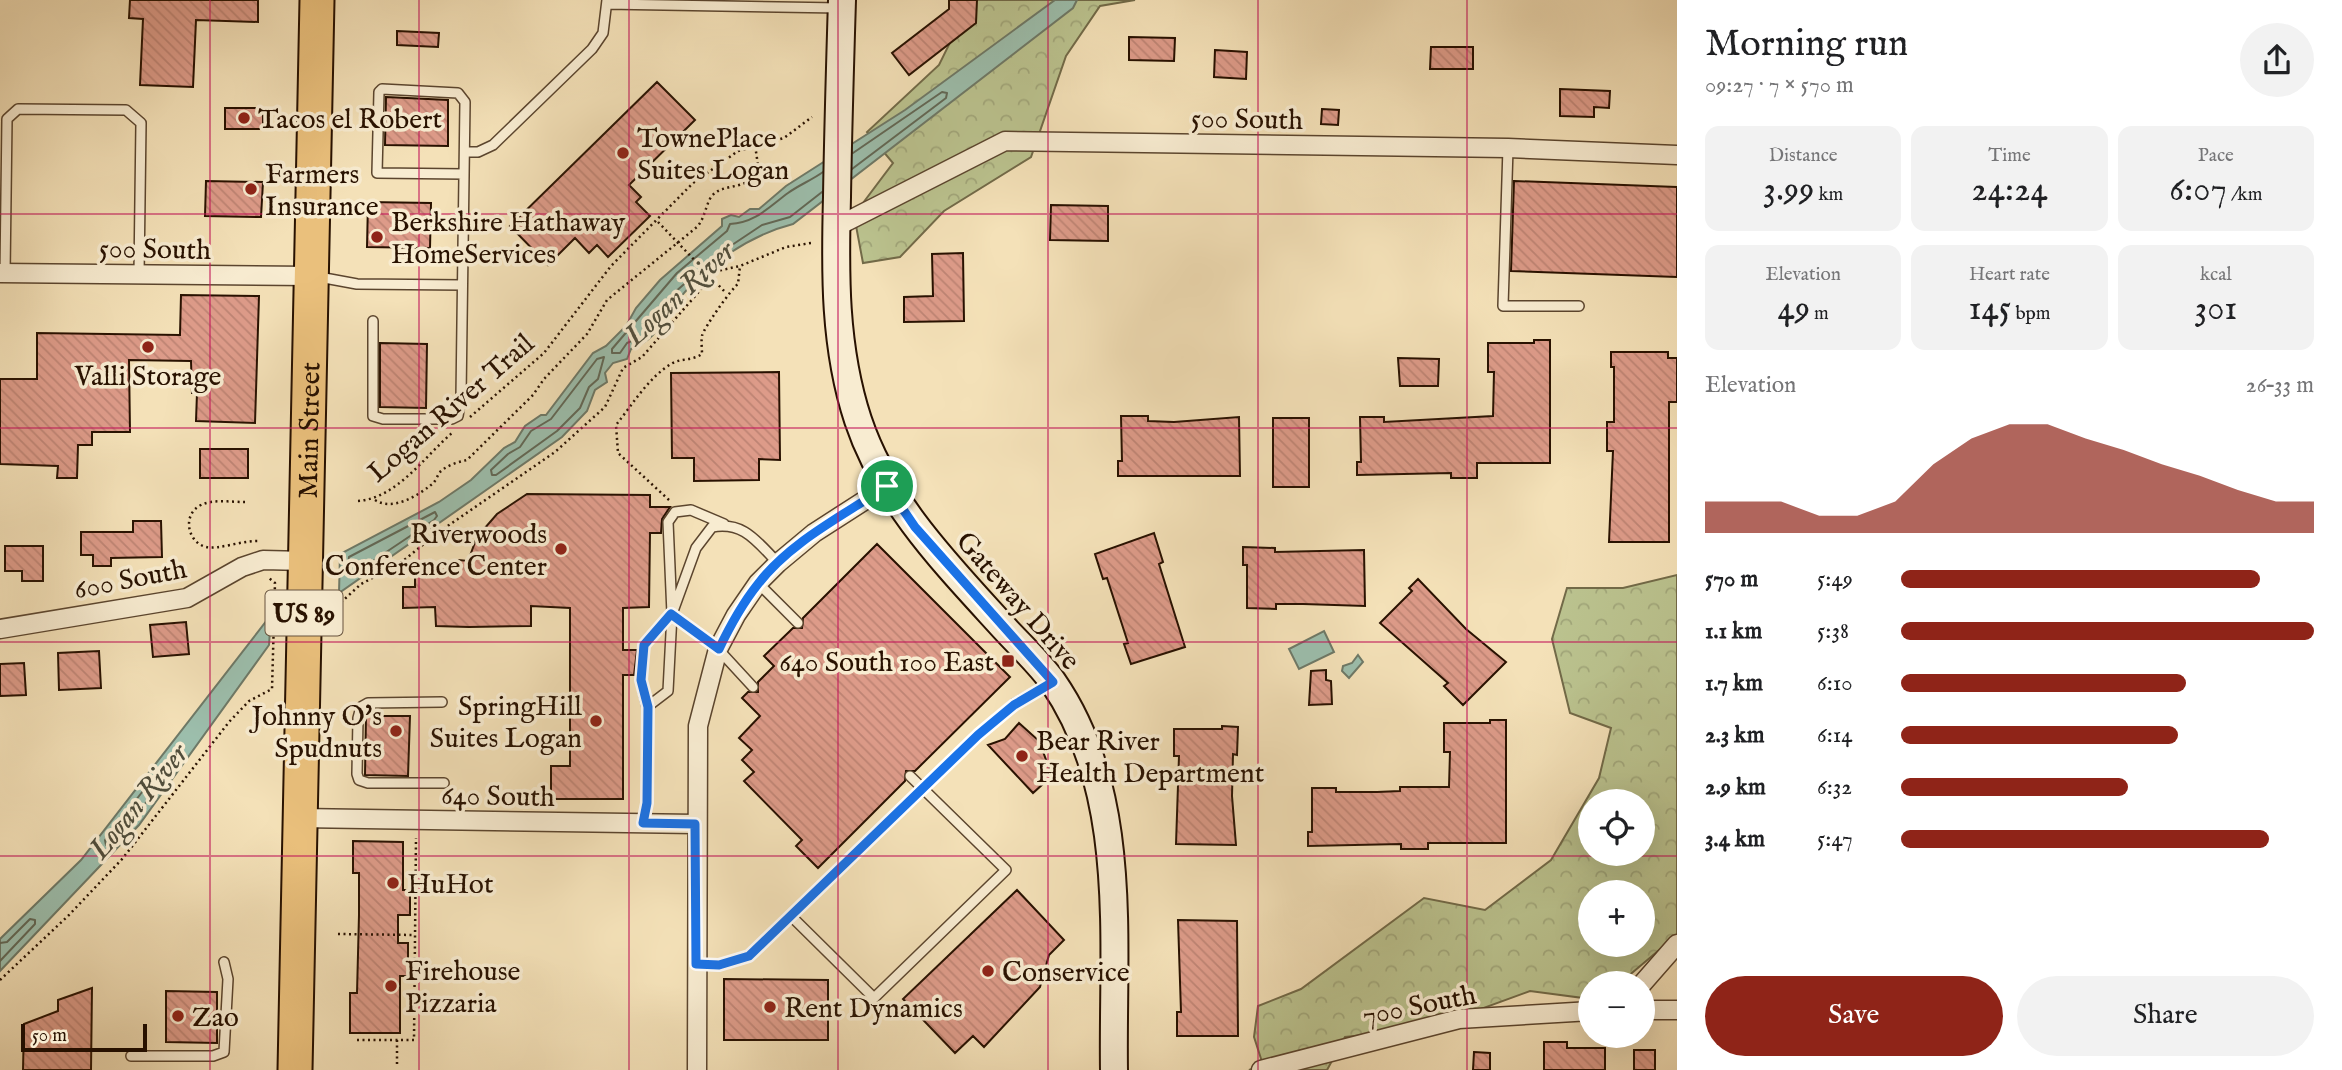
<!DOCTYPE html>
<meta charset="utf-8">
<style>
:root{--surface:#fff;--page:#f2f2f2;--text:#202124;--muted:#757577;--accent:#8f2418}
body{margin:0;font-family:"IM FELL English",serif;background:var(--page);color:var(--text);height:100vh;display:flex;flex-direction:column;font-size:26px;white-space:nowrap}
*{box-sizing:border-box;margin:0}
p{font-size:23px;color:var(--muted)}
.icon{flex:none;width:38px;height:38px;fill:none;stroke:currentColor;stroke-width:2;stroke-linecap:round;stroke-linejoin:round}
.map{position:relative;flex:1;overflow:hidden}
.sheet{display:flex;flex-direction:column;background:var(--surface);width:665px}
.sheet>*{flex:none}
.fabs{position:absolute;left:1578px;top:789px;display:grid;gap:14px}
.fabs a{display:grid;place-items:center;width:77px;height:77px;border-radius:50%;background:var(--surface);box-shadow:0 7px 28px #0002;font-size:35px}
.scale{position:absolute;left:21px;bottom:18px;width:126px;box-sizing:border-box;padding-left:7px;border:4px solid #281100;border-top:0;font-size:19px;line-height:24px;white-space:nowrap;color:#281100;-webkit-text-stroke:5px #f8ecd1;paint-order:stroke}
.pin{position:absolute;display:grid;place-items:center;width:60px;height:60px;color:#fff;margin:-30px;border:4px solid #fff;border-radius:50%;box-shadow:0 2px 7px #0007}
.round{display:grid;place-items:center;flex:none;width:74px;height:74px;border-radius:37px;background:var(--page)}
.summary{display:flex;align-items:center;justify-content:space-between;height:119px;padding:0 28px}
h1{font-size:38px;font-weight:600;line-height:52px}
.stats{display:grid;grid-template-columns:repeat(3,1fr);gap:10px;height:119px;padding:7px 28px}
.stats div{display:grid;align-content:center;border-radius:14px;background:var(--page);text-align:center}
.stats b{font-size:35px;font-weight:600}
.stats small{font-size:19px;font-weight:400}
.stats p{font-size:19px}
.chart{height:196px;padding:14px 28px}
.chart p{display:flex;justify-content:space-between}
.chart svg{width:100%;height:126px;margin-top:7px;fill:var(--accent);opacity:.7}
.cta{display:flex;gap:14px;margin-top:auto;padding:14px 28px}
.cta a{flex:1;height:80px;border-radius:42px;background:var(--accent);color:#fff;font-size:28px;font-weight:600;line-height:80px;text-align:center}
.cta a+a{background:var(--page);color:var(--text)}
ul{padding:0 28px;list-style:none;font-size:23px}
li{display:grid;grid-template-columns:112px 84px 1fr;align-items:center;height:52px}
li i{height:18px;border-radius:9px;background:var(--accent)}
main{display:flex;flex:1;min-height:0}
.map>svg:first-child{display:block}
.forest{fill:url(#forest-crowns);stroke:#726a48;stroke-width:2;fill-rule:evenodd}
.water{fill:#9cbeac;stroke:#6e7967;stroke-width:2}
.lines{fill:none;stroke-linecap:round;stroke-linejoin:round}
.shore{stroke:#626856;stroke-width:2}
.building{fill:url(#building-back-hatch);stroke:#281100;stroke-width:2}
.lane-casing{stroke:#5b452e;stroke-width:12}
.street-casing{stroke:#5b452e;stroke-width:21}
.secondary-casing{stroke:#281100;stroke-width:30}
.highway-casing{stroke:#281100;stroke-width:37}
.path{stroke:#281100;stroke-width:2.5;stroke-dasharray:2 3.5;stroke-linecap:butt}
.lane{stroke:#f8ecd1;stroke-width:9}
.street{stroke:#f8ecd1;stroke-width:18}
.secondary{stroke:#f8ecd1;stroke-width:26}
.highway{stroke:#eac07c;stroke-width:33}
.path-bridge{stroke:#281100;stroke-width:2.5;stroke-dasharray:2 3.5;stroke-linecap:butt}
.route-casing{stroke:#fff;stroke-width:14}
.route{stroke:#1a73e8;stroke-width:9}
.grid{fill:none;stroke:#c2185b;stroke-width:2;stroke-opacity:0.55}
.poi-dot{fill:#8f2418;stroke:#f8ecd1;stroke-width:2.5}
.labels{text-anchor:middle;stroke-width:7;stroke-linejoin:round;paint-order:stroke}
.shield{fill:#f8ecd1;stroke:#66533f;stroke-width:2}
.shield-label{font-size:26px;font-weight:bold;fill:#281100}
.poi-label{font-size:28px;fill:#281100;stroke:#f8ecd1;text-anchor:start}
.street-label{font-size:28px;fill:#281100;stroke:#f8ecd1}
.water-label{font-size:30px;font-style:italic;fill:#514e3c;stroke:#f8ecd1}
</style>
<main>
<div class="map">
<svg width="1677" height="1070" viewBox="0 0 1677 1070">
<defs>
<pattern id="forest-crowns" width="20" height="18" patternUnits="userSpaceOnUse" patternTransform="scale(1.75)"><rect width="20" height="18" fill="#bbc38f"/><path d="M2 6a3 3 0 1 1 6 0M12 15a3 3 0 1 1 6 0" fill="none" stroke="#a1a67a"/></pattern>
<pattern id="building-back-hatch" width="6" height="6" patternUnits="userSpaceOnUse" patternTransform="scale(1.75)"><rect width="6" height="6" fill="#dd9b89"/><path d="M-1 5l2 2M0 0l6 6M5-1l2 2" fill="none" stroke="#be8474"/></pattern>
</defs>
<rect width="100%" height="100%" fill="#f4e1b8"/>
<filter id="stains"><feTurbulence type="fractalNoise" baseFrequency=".00286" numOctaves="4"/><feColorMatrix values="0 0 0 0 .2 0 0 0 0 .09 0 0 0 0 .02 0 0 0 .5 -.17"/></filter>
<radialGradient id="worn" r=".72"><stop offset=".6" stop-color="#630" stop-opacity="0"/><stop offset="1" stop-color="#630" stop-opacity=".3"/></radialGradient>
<path class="forest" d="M971,0h164l-35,6 -34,50 -35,101 -87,54 -44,46 -37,6 -9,-48 39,-52 -26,-31 72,-67z
M1677,575v360l-57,48 -29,1v15l-61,-8 -104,38 -81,8 -18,33h-78l14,-5 -9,-28 4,-31 43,-17 123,-91 61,12 66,-50 48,-82 12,-50 -41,-15 -18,-74 15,-51h56zM1591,802h52v52h-52zM1591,892h52v53h-52z"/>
<path class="water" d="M1055,0h22l-4,8 -280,216c-43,11 -87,41 -115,76 -17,21 -20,39 -47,49l-4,10 -14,4 -8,10 2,9 -12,8 -8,21 -25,26 -223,156 1,-39 99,-52 32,-22 33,-32 11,-6 10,-16 16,-11h5l47,-62 13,-7 20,-20 10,-18 24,-28 62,-54v-7l9,-4 8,2 11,-8h9l27,-23 119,-76z
M271,615l-2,30 -130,180 -139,146v-32l81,-79z
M1324,631l10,21 -35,17 -10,-20z
M1358,655l5,7 -14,16 -7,-7 1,-5 9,-3z"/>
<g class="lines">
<path class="shore" d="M852,169l94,-71 1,-5 -5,-1 -89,61
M822,192l-32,25 -28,8 -45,30 -43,38 -30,43 -17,7 -7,10h-8v-4l65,-76 50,-42 3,-7c25,-1 39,-17 58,-31 11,-8 24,-13 35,-21
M604,357l-6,22 -9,8 -9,21 -23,23 -61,44h-4l-1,-5 17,-16 12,-7 11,-16 20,-12 46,-60z
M435,512l2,4 -3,4 -82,55 -5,-1 2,-17z
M168,764l1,5 -35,51 -24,25h-4l-1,-5 58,-75z
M0,943l7,-1 23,-23 5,1v4l-35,37"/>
</g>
<path class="building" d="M130,0h128v22l-62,-2 -3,67 -53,-2 3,-66 -14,-1z
M949,0h28l-1,23 -67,52 -17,-22 57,-44z
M397,31l42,2 -1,14 -41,-2z
M1129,37l46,1 -1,23 -45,-1z
M1431,47h42v22h-43z
M1215,50l32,2 -1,27 -32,-2z
M657,82l38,38 -66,65 12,12 -5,5 14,14 -42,41 -11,-12 -8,8 -14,-15 -27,27 -38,-39z
M1560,89l50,2 -1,17 -15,-1v10l-34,-1z
M386,97l62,3v46l-63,-1z
M225,108h38v21h-38z
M1322,109l17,1 -1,15 -17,-1z
M206,181l57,1 -2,35 -56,-1z
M1514,181l163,6v90l-166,-6z
M368,202l63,1 -1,45 -63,-1z
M1051,205l57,1v35l-58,-1z
M963,253l1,68 -60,1v-25l29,-1 -1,-42z
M181,295l78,1 -4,127 -59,-2 1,-28h-5l-1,-32 -62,-1 1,72h-38v13h-14l-1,33h-20l1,-12 -58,-2v-85h37v-46l143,2z
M1534,340h16v123h-73v15h-26v-5l-94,2v-13h4l-1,-45h24v5l109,-6 1,-44h-6v-29h46z
M380,343l47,1 -1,64 -46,-1z
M1611,352h57v6h9v44h-8v140h-60l4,-91h-6v-29h7v-55h-3z
M1398,358l41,1 -1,27h-38z
M779,372l1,88 -21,-1v21l-65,1v-23h-22l-1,-85z
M1121,416h27v5l26,1 65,-5 1,59h-122v-15h4z
M1273,418h36v69h-36z
M200,449h48v29h-48z
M527,494l123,1v12h20l-8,12 -1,14h-11l-1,74 -26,1v42h14l-3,25h-11v124h-72v-33h19v-158l-39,-2v20l-62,1 -33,-1 -1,-19 -32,1v-21h12v-22l42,1 2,-6 9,1 9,-24 20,-23z
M133,521h28l1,36 -51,1v8h-18v-11h-12v-23h52z
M1154,533l9,29 -4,2 26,83 -54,17 -7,-20 4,-1 -21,-65 -4,1 -8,-25z
M877,544l133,133 -95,94h-9l-1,10 -87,87 -22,-22 6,-6 -58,-59 10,-9 -12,-12 10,-10 -13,-12 21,-22 -18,-18 6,-6h10v-10l16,-16 -10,-10 29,-28h9l1,-10z
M5,546h38v35h-21v-10h-17z
M1243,547l32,1v4l89,-2 1,56 -62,-2h-27v5l-29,-1v-43h-4z
M1418,579l48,50 40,33 -43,43 -19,-19 4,-3 -68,-60 32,-32 -3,-3z
M186,622l3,32 -36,3 -3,-32z
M99,651l2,37 -42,2 -1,-37z
M24,663l2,32 -26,1v-32z
M1326,670v10l5,1 1,23 -23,1 2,-34z
M366,716h44l-2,60 -43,-1z
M1490,720h16v123h-78v6h-27v-5l-93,2v-14h4v-44h24v4h41l23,-1v-4h49l1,-35h-6v-29h46z
M1019,723l20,18 15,40 -11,3 -10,9 -45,-48 17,-6z
M1222,726l16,1 -1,28 -4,-1 -1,42 4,49 -60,-1 3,-88h-5v-27h48z
M353,841l50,1v48h7v25h-12v28h10v33h-8v57h-50v-40h7l2,-78v-42h-6z
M1017,890l47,50 -15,15 -9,32 -56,60 -11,-11 -18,17 -52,-54z
M1178,920l59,1 1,115h-61v-24h4z
M724,979l104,1v60h-104z
M92,988l-1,82h-68l1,-46 34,-13v-11z
M166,991l51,1v51l-51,-1z
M1544,1042h23v6h38v22h-61z
M1634,1050h21v20h-21z
M1474,1052l16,1v17h-17z"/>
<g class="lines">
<defs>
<path id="lane" d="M607,4l233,4
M1508,148l-5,158h76
M465,152h13l15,-7 99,-96 11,-16 4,-33
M5,273l2,-154 11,-10 108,1 15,13 -2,151
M319,277l38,7 105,1
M373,321v95l10,3h69l6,-3 3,-19 4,-295 -7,-9 -76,-4 -3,3 -2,81 87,1
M758,583l40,40
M672,614l46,35 35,38
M442,702l-74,1 -7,4 -3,11 -1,56 2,6 9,3h76
M647,707l-6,-27 3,-35 28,-31 -4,-92 7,-10 16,-2 33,14
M643,823l4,-20v-96l21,-16 4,-77 24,-66 16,-21c32,-6 45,15 66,36
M791,916l83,82 132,-128 -96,-94
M696,964l23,1 30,-9 229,-221 36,-31 38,-21
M131,1056h82l11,-4 4,-73 -4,-17"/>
<path id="street" d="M836,227l169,-86 503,7 169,7
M0,273l310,3
M0,629l187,-31 55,-31 21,-7 42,1
M300,818l395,6
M1642,984l35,-40
M1643,1010h34
M697,1070l1,-344 20,-77 18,-34 22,-32 20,-20 36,-30 73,-47
M1261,1070l198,-51 132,-8"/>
<path id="secondary" d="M842,0c-2,66 -4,131 -5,197 -2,75 -3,150 21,223 28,84 90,146 149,211 15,16 33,33 46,51 77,111 59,260 61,388"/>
<g id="highway">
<path id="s1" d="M295,1070l22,-1070"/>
</g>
</defs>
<use href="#lane" class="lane-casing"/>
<use href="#street" class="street-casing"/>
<use href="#secondary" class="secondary-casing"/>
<use href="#highway" class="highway-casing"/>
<path class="path" d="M470,417l74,-64 67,-87 82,-83 45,-32 46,-13 28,-21
M375,500c17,11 41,-3 56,-15 5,-3 6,-10 10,-14 7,-6 17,-9 26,-11l66,-65 11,-16 43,-45 20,-34 90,-73c8,-9 8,-20 14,-30 11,-15 33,-5 48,-25l-4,-27
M669,500l-51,-47 -2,-28c16,-20 33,-48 55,-61 9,-6 21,-3 31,-10 0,-6 -1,-12 0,-18 1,-7 30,-48 36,-52l2,-18
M358,501c39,-3 66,-44 94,-68
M245,502c-14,0 -32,-3 -44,3 -19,9 -14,37 5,42 12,3 37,-7 54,-6
M337,606l24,-22 38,-20 40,-32 116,-80 50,-45 18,-39 19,-11 75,-86 23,-5 46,-19 25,-4
M338,934l77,1
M0,980l69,-65 54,-57 106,-136 20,-21 23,-12 3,-106 -6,-5
M357,1040h57l2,-202
M397,1064v-24"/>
<use href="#lane" class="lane"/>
<use href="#street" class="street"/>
<use href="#secondary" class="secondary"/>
<use href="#highway" class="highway"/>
<path class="path-bridge" d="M658,222l68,71"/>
</g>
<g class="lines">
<defs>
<path id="route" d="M887,486l28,41 138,155 -39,23 -36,30 -229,221 -30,9 -23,-1 -1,-140 -52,-1 4,-20 1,-96 -7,-27 3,-35 27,-31 48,35c11,-23 23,-45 39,-65 33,-43 85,-68 129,-98z"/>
</defs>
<use href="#route" class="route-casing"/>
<use href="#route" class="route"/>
</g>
<path class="grid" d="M210,0v1070M419,0v1070M629,0v1070M838,0v1070M1048,0v1070M1258,0v1070M1467,0v1070M0,214h1677M0,428h1677M0,642h1677M0,856h1677"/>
<g class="poi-dot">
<circle cx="244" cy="118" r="7"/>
<circle cx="623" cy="153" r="7"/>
<circle cx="251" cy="189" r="7"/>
<circle cx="377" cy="237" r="7"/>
<circle cx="148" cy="347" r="7"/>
<circle cx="561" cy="549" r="7"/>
<rect x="1001" y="654" width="14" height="14" rx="3.5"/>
<circle cx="596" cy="721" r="7"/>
<circle cx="396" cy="731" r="7"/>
<circle cx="1022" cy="756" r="7"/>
<circle cx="393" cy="883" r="7"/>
<circle cx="988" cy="971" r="7"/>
<circle cx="391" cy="986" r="7"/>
<circle cx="770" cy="1007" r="7"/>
<circle cx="178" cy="1016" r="7"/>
</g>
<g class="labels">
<rect class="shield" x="265.5" y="590.5" width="77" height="45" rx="5"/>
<g class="shield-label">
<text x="304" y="622">US 89</text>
</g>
<g class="poi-label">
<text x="258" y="128">Tacos el Robert</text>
<text x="637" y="147">TownePlace<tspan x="637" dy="32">Suites Logan</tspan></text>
<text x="265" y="183">Farmers<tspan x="265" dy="32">Insurance</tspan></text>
<text x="391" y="231">Berkshire Hathaway<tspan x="391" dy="32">HomeServices</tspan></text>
<text x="148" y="385" text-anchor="middle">Valli Storage</text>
<text x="547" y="543" text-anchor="end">Riverwoods<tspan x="547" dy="32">Conference Center</tspan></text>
<text x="994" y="671" text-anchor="end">640 South 100 East</text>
<text x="582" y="715" text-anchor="end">SpringHill<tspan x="582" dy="32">Suites Logan</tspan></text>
<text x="382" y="725" text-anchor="end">Johnny O's<tspan x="382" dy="32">Spudnuts</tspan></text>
<text x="1036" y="750">Bear River<tspan x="1036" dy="32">Health Department</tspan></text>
<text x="407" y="893">HuHot</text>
<text x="405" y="980">Firehouse<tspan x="405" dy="32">Pizzaria</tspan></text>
<text x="1002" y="981">Conservice</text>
<text x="784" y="1017">Rent Dynamics</text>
<text x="192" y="1026">Zao</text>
</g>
<g class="street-label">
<text transform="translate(1247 118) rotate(1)" y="10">500 South</text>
<text transform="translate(155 248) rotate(1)" y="10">500 South</text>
<text transform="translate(450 407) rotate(-41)" y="10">Logan River Trail</text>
<text dy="10" stroke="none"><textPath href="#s1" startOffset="640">Main Street</textPath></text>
<text transform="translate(130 578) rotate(-11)" y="10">600 South</text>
<text transform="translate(1019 600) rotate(49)" y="10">Gateway Drive</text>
<text transform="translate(498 795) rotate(1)" y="10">640 South</text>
<text transform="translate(1419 1004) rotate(-11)" y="10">700 South</text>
</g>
<g class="water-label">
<text transform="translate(679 293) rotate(-43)" y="10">Logan River</text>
<text transform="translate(138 801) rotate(-51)" y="10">Logan River</text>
</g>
</g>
<rect width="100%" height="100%" filter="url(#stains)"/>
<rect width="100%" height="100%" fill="url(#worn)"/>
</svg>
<div class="fabs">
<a><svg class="icon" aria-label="locate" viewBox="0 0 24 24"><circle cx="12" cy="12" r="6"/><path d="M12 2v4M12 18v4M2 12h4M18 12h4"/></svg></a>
<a>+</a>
<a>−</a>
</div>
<div class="scale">50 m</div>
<div class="pin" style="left:887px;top:486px;background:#1e9e55"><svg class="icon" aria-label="arrive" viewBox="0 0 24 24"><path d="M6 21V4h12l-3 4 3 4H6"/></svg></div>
</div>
<section class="sheet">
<div class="summary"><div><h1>Morning run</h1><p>09:27 · 7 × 570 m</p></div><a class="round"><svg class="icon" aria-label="share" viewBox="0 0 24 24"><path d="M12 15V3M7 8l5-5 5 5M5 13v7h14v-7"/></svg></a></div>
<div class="stats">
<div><p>Distance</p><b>3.99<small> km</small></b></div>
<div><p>Time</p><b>24:24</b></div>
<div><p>Pace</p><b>6:07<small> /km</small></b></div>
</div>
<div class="stats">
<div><p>Elevation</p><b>49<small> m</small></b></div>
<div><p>Heart rate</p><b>145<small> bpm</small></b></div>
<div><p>kcal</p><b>301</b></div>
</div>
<div class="chart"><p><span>Elevation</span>26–33 m</p>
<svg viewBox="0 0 160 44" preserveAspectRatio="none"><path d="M0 44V33L10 33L20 33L30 38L40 38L50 33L60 20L70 11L80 6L90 6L100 11L110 15L120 20L130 24L140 29L150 33L160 33V44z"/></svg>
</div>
<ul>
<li><b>570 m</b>5:49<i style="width:87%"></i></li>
<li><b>1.1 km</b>5:38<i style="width:100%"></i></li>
<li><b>1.7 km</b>6:10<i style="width:69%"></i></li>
<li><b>2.3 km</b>6:14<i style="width:67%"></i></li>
<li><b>2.9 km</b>6:32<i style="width:55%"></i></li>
<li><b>3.4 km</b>5:47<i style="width:89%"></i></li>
</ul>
<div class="cta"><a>Save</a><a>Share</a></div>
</section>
</main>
